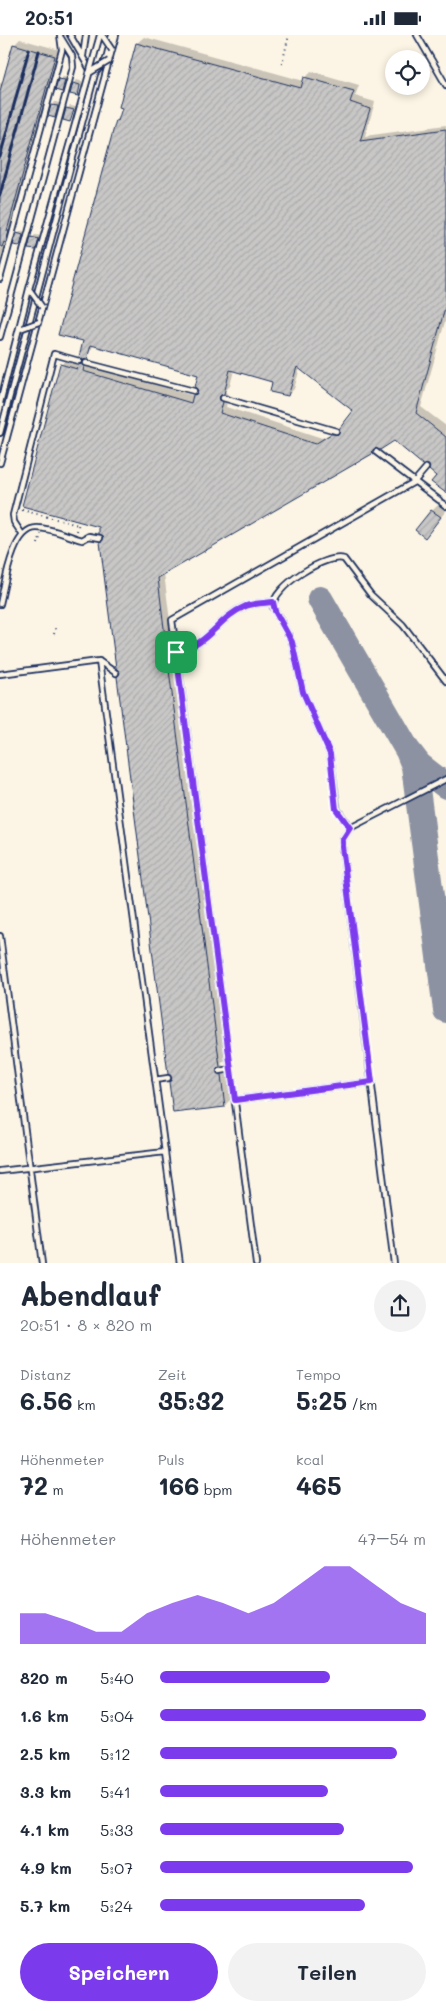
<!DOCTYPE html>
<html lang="de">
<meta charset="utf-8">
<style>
:root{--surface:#fff;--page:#f2f2f3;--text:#1f2937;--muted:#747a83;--accent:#7c3aed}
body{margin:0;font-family:Mali,sans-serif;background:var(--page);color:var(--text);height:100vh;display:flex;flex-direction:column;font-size:19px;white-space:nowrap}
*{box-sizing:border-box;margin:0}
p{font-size:16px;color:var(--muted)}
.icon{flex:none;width:28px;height:28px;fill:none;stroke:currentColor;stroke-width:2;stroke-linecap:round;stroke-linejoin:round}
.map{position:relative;height:1228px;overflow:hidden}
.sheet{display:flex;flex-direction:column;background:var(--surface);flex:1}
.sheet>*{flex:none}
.controls{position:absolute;left:385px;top:15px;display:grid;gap:10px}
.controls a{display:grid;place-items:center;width:45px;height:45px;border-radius:50%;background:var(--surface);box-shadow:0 2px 8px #0003;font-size:25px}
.pin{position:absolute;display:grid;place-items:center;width:42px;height:42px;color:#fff;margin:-21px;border-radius:10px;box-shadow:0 2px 8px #0006}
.round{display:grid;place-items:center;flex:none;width:52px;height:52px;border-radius:26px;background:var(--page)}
.head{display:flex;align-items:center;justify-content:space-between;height:85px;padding:0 20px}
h1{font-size:28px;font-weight:800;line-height:38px}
.stats{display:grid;grid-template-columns:repeat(3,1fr);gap:8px;height:85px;padding:5px 20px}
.stats div{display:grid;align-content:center}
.stats b{font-size:25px;font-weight:800}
.stats small{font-size:14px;font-weight:400}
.stats p{font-size:14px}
.chart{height:140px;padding:10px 20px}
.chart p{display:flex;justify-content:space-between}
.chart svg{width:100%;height:90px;margin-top:5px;fill:var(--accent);opacity:.7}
.action{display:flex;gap:10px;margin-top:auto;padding:10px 20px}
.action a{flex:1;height:58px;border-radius:30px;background:var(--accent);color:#fff;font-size:20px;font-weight:800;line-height:58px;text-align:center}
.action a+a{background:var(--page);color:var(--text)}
ul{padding:0 20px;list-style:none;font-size:16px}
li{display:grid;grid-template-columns:80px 60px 1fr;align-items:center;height:38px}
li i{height:12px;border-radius:6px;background:var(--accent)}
.status{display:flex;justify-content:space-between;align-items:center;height:35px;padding:0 25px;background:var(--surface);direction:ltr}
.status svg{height:14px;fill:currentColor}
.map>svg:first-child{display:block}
.shadow{fill:#0003;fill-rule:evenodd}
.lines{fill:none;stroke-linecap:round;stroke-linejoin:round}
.taxiway{stroke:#8c92a2;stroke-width:26}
.building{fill:url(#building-hatch);stroke:#1b2f5e;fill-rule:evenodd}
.lane-casing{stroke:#1b2f5e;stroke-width:8}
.path{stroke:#1b2f5e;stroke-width:2;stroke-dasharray:1 4;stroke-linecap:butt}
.lane{stroke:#fcf5e5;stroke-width:4.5}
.rail{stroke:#1b2f5e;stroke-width:3}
.lane-bridge-casing{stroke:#1b2f5e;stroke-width:8;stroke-linecap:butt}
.lane-bridge{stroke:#fcf5e5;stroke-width:4.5}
.route-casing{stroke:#fff;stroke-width:10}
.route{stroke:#7c3aed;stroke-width:6}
</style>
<div class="status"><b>20:51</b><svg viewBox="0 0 49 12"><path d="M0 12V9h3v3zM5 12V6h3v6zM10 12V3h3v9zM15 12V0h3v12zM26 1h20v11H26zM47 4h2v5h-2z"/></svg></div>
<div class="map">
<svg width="446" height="1229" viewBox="0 0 446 1229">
<defs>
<pattern id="building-hatch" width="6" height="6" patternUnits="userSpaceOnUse" patternTransform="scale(1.25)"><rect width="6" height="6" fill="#c8c7c6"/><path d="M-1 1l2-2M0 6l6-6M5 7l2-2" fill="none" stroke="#ababac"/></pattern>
</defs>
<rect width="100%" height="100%" fill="#fcf5e5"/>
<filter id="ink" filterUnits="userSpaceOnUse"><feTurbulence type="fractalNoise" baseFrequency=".02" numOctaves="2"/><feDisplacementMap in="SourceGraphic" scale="10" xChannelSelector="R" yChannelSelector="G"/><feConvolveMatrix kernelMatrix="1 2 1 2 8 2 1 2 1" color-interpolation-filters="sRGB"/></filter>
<g filter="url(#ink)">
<path class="shadow" d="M144,2l160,44 7,-10 48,14 -4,11 20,6 -10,34 81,-11v193l-25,89 25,19v66l-17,-29 -35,-23 -17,8 -5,5 -208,120 10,81 -5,5 6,5 51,395 -5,5 6,5 4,30 -7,7 -50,-28 -68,-541 -45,-172 7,-6 14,3 2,-2 -3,-3 36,-236 4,-4 2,-10 -3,-1 17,-63zM94,310l105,29v17l-5,5 -105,-31 1,-5 -3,-4zM300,333l55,43 -14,17 -19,10 -96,-31 2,-12 -3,-4 5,-5 4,-16 40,11 14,14 6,-6z
M20,4l40,11 -48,175h2l-3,10 -11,24v-176l3,1 11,-39z
M63,41l4,2 -5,12 -5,-1z
M77,45l6,2 -6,13 -3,-12z
M55,67l5,1 -5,14 -2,-12z
M70,71l6,1 -6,13 -3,-11z
M21,196l5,1 -6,13 -2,-11z
M35,200l6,1 -6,13 -3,-11z
M438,470l8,6 -21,25 7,-25z"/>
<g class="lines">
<path class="taxiway" d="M320,564l88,152 6,15 32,244
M409,717l10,13 27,21"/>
</g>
<path class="building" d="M136,8l165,45 3,-11 50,14 -4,11 20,7 -10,32 86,-12v175l-30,109 30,24v56l-15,-11 5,-6 -7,-6v-5h-6l-29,-24 -14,9 -6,-1 -2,5 -214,124 10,84 -4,4 5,4 51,397 -4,4 5,4 4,32 -52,6 -4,-31 3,-4 -4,-4 -51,-397 3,-4 -4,-5 -11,-85 -5,-41 4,-5 -5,-3v-7l-77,-21 38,-142 17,5 1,-4 4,-1 2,3 -1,4 108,32 2,-8 5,-3 -3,-5 3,-12 -107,-30 -4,14 -4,1 -4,-3 4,-16 -25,-6 58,-215 2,1 4,-13 -3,-1zM297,332l56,44 -14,18 -1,5h-7l-16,10 -95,-31 3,-11 -4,-5 5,-3 6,-24 42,12 -2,10 18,4z
M13,9l42,12 -48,175h2l-3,12 -2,-1 -2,5 -2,-1v-155z
M58,44l7,1 -3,12 -7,-2z
M73,48l7,2 -2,11 -8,-2z
M51,70l7,1 -3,12 -7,-2z
M66,73l8,2 -4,12 -7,-2z
M17,198l6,2 -3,11 -7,-1z
M31,202l8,2 -3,11 -8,-1z
M431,475l10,7 -16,21 -10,-8z"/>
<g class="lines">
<defs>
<path id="lane" d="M70,0l19,33 4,12
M417,0l29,50
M83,21l3,-21
M0,244l62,-229 -2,-15
M0,302l73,-270 -1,-11 -11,-18
M86,328l108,28
M223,363l113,33
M0,398l95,-359 11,-15 6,-24
M376,417l63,48
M0,428l116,-428
M442,468l4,3
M22,499l-8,-12 -1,-7 41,-161 25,7
M0,569c5,-20 12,-76 37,-76 15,0 31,8 45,12l7,-4 11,2
M176,617c34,-7 41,-34 70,-46 9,-3 18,-3 27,-4
M99,626l81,603
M178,629l78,600
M168,631l10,-2 -6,-44 242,-138 12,-14
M0,639l99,-13 17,12
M350,793l-13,-19 -7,-55 -27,-62 -11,-50 -19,-35c-1,-20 53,-54 71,-48l27,36 32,30 43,56
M0,901l42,328
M220,1036l11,-2
M155,1045l13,-2
M235,1065l137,-18
M0,1136l165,-19
M394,1229l-52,-418 1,-7 7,-11 96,-49"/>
</defs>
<use href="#lane" class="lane-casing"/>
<path class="path" d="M282,29l7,-29
M22,475l56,15
M77,496l2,-9
M38,509l3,-10
M54,599l2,-8"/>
<use href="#lane" class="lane"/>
<path class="rail" d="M0,122l29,-108
M0,160l39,-144"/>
<defs>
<path id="lane-bridge" d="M102,0l10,15
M89,38l20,-12
M29,254l13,18
M20,294l19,-7
M0,368l29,-114 71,-254"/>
</defs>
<use href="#lane-bridge" class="lane-bridge-casing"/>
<use href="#lane-bridge" class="lane-bridge"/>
</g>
</g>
<g class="lines" filter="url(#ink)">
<defs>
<path id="route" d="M273,567l2,9 17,31 11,50 27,62 6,55 14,19 -7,11 -1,7 30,236 -137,18 -59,-448c34,-7 41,-34 70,-46 8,-3 18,-3 27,-4z"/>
</defs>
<use href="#route" class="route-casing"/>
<use href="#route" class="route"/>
</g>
</svg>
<div class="controls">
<a><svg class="icon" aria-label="locate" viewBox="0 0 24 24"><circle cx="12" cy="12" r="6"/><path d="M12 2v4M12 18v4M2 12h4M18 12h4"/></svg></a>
</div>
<div class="pin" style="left:176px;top:617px;background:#1e9e55"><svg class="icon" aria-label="arrive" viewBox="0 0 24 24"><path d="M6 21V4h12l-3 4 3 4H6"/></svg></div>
</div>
<section class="sheet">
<div class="head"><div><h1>Abendlauf</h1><p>20:51 · 8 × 820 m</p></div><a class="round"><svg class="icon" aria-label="share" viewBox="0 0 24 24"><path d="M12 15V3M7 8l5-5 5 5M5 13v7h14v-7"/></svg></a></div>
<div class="stats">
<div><p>Distanz</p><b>6.56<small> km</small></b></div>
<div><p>Zeit</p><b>35:32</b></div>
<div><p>Tempo</p><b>5:25<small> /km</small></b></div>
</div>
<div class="stats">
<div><p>Höhenmeter</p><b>72<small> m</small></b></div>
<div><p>Puls</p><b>166<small> bpm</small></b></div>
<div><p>kcal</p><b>465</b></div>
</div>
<div class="chart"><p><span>Höhenmeter</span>47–54 m</p>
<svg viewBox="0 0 160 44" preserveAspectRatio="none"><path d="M0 44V29L10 29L20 33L30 38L40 38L50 29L60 24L70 20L80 24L90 29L100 24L110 15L120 6L130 6L140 15L150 24L160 29V44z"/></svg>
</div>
<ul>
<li><b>820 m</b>5:40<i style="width:64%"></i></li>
<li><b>1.6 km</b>5:04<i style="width:100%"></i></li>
<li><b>2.5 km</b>5:12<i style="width:89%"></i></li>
<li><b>3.3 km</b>5:41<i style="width:63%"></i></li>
<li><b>4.1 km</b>5:33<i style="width:69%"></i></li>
<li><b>4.9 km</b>5:07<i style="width:95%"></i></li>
<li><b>5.7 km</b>5:24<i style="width:77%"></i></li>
</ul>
<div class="action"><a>Speichern</a><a>Teilen</a></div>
</section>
